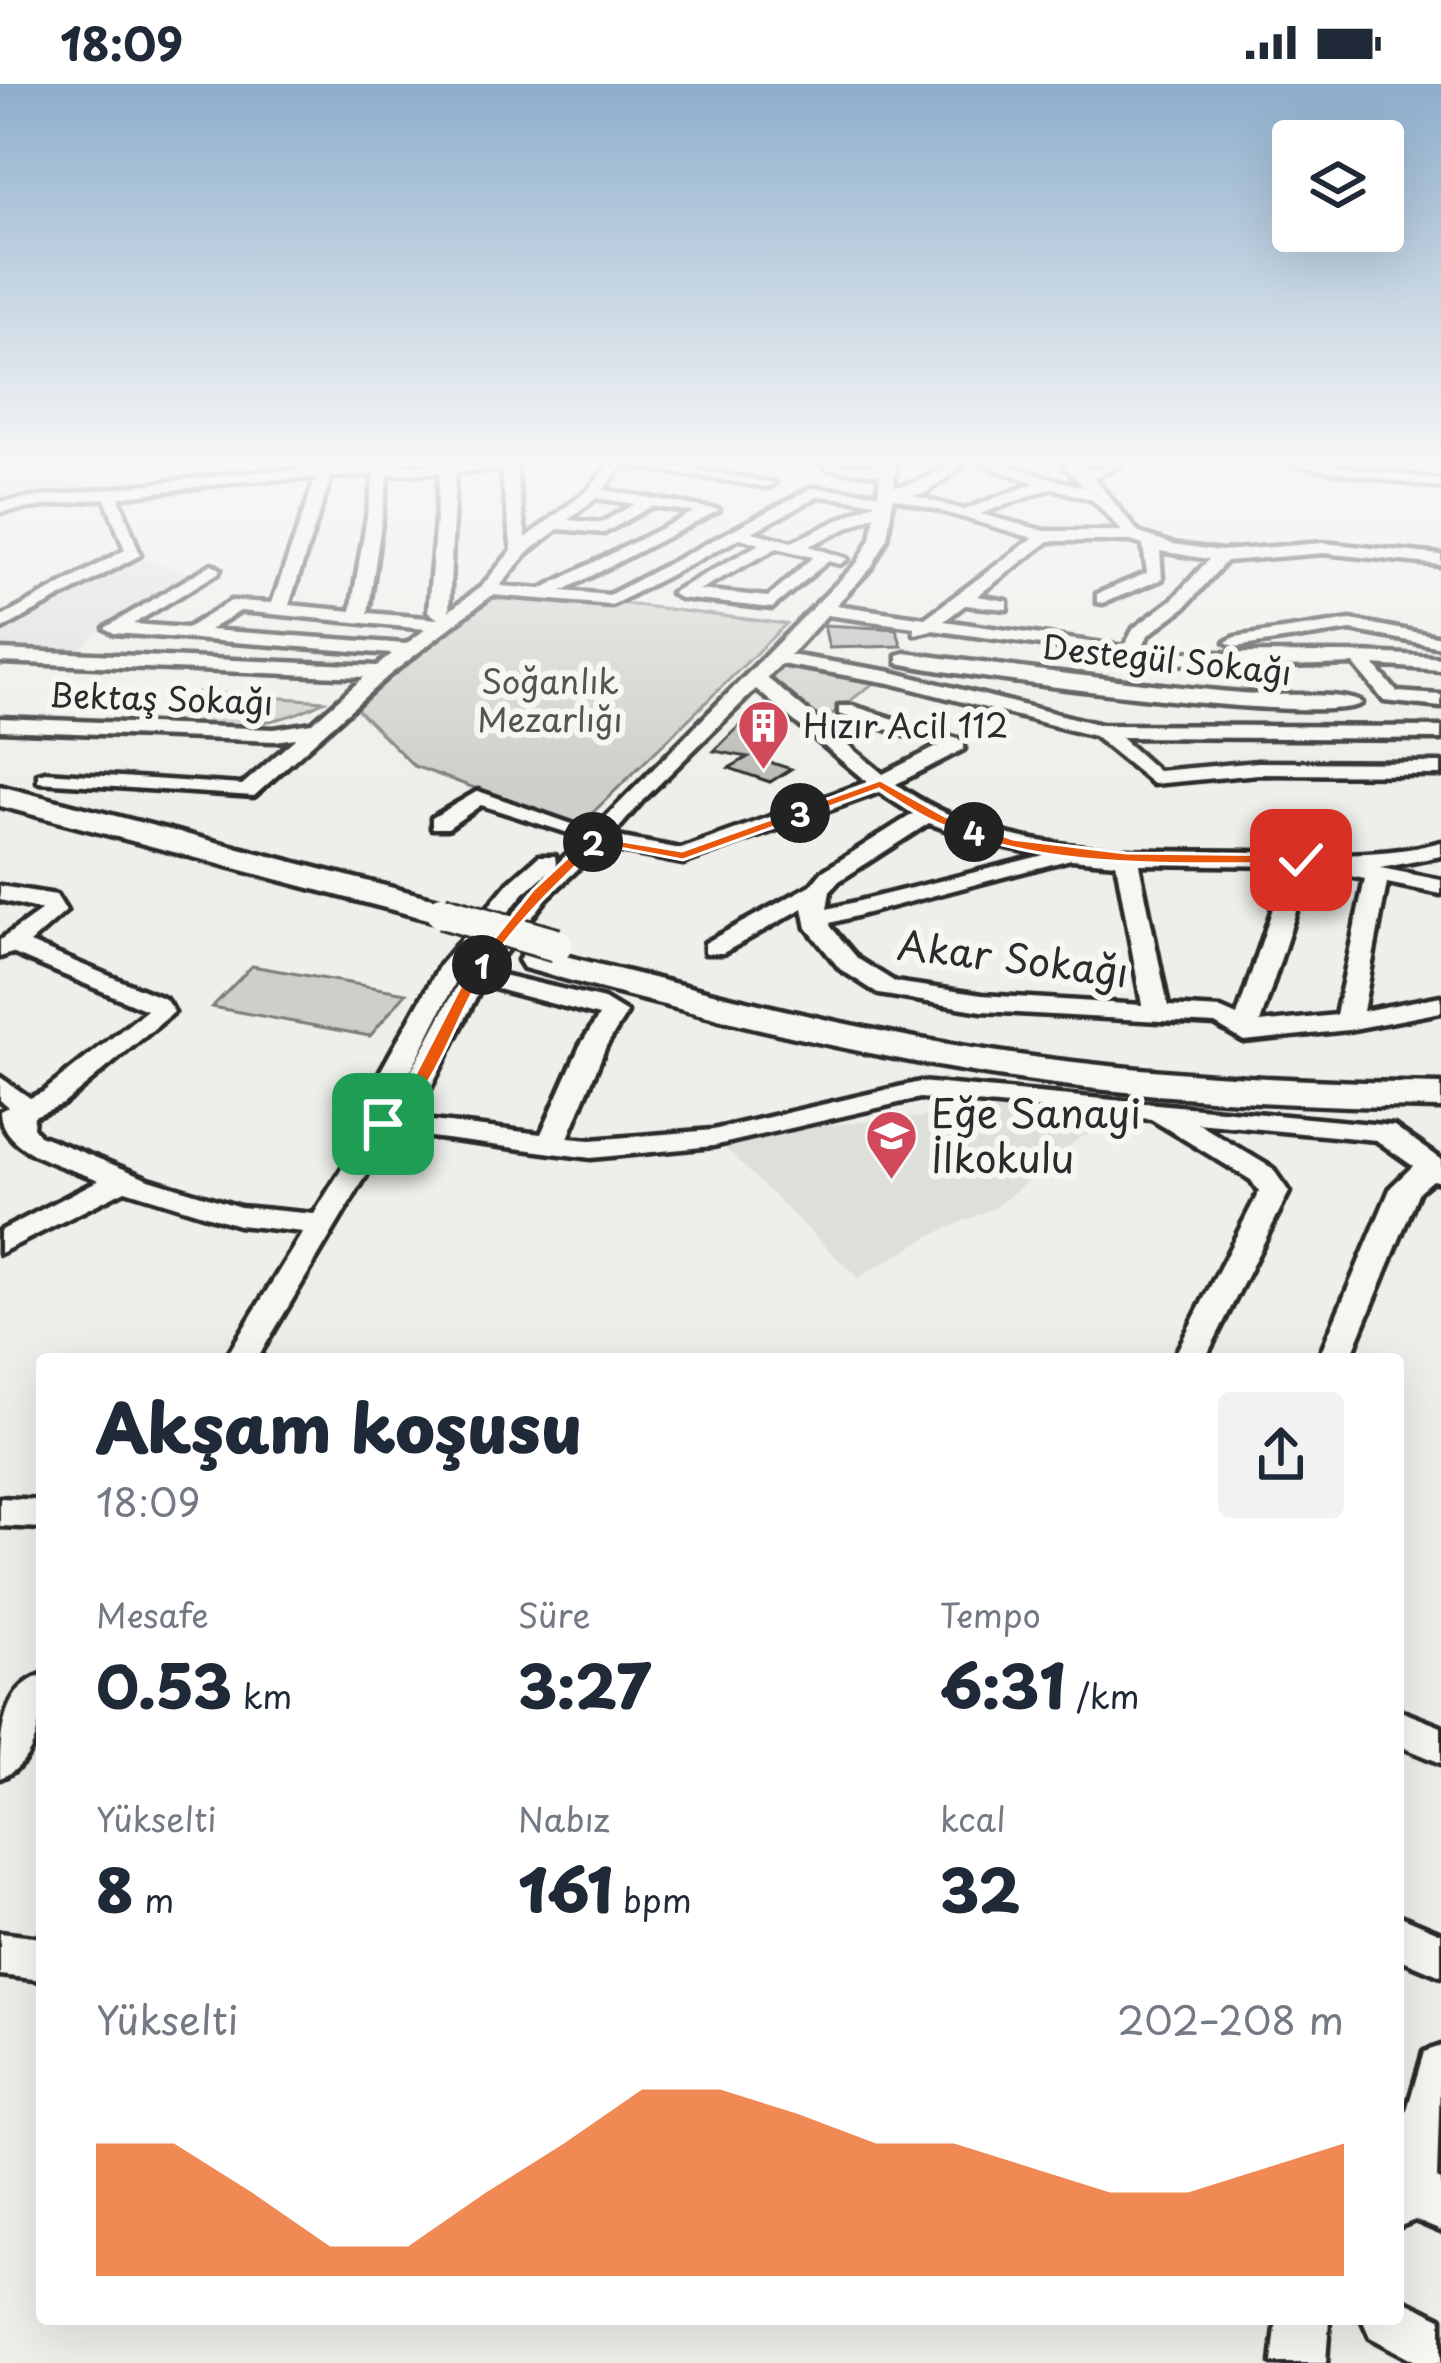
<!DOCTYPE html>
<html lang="tr">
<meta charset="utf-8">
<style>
:root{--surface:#fff;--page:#f2f2f3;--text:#1f2937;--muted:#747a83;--accent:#ea580c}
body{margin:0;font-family:"Playpen Sans",sans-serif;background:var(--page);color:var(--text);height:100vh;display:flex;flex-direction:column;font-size:45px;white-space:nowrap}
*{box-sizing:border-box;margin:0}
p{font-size:39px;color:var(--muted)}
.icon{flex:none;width:66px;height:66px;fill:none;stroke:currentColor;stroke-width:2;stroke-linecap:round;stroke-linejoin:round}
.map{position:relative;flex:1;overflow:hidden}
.details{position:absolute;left:36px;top:1269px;width:1368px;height:972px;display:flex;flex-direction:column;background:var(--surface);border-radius:12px;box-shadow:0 12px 48px #0002}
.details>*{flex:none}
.controls{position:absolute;left:1272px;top:36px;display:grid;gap:24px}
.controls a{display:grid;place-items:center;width:132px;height:132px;border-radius:12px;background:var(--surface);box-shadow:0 12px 48px #0002;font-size:60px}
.pin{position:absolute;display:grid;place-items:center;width:102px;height:102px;color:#fff;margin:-51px;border-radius:24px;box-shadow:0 6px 18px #0006}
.km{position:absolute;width:60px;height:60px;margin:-30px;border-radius:50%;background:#222;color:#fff;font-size:33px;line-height:60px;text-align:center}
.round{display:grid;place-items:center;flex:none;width:126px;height:126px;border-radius:12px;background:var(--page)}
.head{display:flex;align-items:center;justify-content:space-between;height:204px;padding:0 60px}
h1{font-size:66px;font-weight:800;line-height:90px}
.stats{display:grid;grid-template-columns:repeat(3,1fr);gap:18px;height:204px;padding:12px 60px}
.stats div{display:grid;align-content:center}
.stats b{font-size:60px;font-weight:800}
.stats small{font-size:33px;font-weight:400}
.stats p{font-size:33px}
.chart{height:336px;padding:24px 60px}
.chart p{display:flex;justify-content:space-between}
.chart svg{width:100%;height:216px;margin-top:12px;fill:var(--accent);opacity:.7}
.status{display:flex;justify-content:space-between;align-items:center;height:84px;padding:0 60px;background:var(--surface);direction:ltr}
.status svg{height:33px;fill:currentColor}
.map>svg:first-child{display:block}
.built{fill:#dededb}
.green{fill:#cececa;stroke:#7c7c7a;stroke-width:3}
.building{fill:#babab7;stroke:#2b2b2b;stroke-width:3}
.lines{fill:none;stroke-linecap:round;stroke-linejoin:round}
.minor-casing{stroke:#2b2b2b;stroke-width:9}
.highway-casing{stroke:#2b2b2b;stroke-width:9}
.minor{fill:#f6f6f2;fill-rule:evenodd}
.highway{fill:#f6f6f2;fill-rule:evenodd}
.highway-bridge-casing{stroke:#2b2b2b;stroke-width:38;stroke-linecap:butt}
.highway-bridge{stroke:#f6f6f2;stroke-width:32}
.route{fill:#ea580c;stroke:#fff;stroke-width:3}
.labels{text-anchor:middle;stroke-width:12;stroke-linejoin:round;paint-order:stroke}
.far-street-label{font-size:33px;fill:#2b2b2b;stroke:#f6f6f2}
.far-park-label{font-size:33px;fill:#545453;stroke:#f6f6f2}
.far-poi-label{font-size:33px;fill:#2b2b2b;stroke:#f6f6f2;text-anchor:start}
.street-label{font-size:39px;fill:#2b2b2b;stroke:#f6f6f2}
.poi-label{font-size:39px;fill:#2b2b2b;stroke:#f6f6f2;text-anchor:start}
</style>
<div class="status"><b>18:09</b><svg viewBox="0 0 49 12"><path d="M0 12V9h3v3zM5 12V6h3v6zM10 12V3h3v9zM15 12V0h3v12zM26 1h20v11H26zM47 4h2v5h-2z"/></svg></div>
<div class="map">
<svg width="1441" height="2279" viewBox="0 0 1441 2279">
<rect width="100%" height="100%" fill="#eeeeea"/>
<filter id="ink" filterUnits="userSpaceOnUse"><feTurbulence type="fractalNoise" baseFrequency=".00833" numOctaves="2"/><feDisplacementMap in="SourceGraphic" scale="24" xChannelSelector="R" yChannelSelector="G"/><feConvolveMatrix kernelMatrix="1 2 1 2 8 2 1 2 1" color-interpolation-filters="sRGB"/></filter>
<g filter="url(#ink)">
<path class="built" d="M0,381h82l9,26 -91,10z
M139,474l54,17 -97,59 -17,16 -24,6 -55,-2v-25z
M1003,1025l121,17 -42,10 -86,71 -66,29 -72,42 -133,-130 84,-21z"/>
<path class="green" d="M492,509l56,1 238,30 -207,202 -165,-60 -59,-59z
M786,580l92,16 -55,41 -53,-44z
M198,608l126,9c-52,29 -99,25 -157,23z
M252,882l154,27 -36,43 -158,-29z"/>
<path class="building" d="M824,541l72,4 6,17 -73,2z
M742,639l42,8 -27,27 34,11 -21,13 -41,-14 19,-11 -34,-6z"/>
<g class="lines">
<defs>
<path id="minor" d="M382,381h133l11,73 62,-48 21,-25h14l-20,25 116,20 -157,81 47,4 203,-107 66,5 2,-19 -51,-5 -7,-4h74l-2,21c34,-1 41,-21 71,-21l-40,28 -13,2 52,15 71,-27 -51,-18h21l80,23 -22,-23h16l8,5 33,-5 -26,13 45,55 34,11 48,7 102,-8 118,12v10l-118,-12 -97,8 -41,46 -37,28 -6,14c101,10 200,-2 299,9v12l-67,-5 23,27 44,3v12l-57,-6 -30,-37 -104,3 -78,-4 -240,-33 -17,4 -1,-7 -87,-12 -37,40 102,17 209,53 340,2v12l-321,-2 38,34 100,-9 183,1v12l-183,-1 -105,10 -59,-48 -204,-53 -109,-19 -14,14 116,96 56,-28 -100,-32v-8h14l111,35v8l-68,35c103,74 233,66 354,68 66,1 127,7 191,-10v14l-60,12 60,12v14l-54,-11 -24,128 78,-15v16l-93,18 -104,11 -29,-17 -233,-13 -103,-17 -39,-25 -33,-41 -4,-20 -80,45h-18v-10l106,-58 12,-14 90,-57 -34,-22 -196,71 -82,-16 -54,51 -57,74 114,27 23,14 -21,33 -38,92 23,2 122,-10 207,-48 474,44 47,33v23l-9,-2 -13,11 -69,168h-32l73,-172 22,-21 -37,-26 -179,-17 75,45 17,24 -84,167h-32l86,-167 -8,-12 -100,-61 -231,-21 -207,48 -122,12 -199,-26 -135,227h-32l78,-127 -65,-7 -113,-35 -125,63v-22l99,-51c-34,-14 -99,-28 -99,-69l8,-4 -8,-7v-23l30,21 13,-6 104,-82 -135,-57 -12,4v-17l42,-30 -42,-10v-14l56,9 10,16 -36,32 135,56 9,13 -111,92 -29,12 -1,11 6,8 110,44 91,28 74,7 56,-91 -1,-31 71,-127 68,-82 31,-27h16l1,9 28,-27 -103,-33 -33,23h-16v-10l46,-27 114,40 266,-269 13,-23 4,-24 -66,31 39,13 -8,5 -12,-3 -56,47 -92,-10 -9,-5 89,-49 -20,-6 -128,67 -120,-10 -104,81 -134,120 -216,-14v-8l7,-2 197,13 54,-47 -22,3 -274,-11v-12l274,11 38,-6 52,-46 -364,-15v-12l377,16 15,-12 -278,-21 -9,-5 107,-64 8,5 -2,4 -85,51 54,4 44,-27 41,2 44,-125 -75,3 -122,16 21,58 -140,75v-12l125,-68 -20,-52 -105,14v-10l241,-29zM501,386l11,80 -30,36 -33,25 6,-139zM440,388l-12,139 10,8 -70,-6 20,-138zM374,391l-23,136 -62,-6 42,-128zM1052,404l41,12 29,31h-77l-65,-17zM819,412l57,6 -84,40 -40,-10zM893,413l140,41 -108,80 -89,-13 35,-37 16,-29zM596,414l39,6 -34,19 -33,-3zM652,422l42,6 -153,77 -41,-3 26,-32 32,-25 46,4zM1049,457h82l12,4 4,28 -50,21v8l6,1 59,-24 -2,-28 49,8 -36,40 -39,29 -10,19 -180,-26 21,-16 42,4v-8l-30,-5zM777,464l36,9 -45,40 -69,-7zM240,527l186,18 -20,15 -197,-14zM756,605l111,93 -186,67 -69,-13 31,-36zM929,739l45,17 70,15 -217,54 3,-18 9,-10zM1071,775l45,4 26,142 -160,-10 -87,-13 -37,-23 -27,-32 -1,-4zM1139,780l148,2 -50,150 -16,-7 -53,-3zM1310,784l55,11 -29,136 -76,8zM548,788l-86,104 -65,122 66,-131 61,-74zM482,901l117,31 -19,30 -39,88 -134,-16 17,-17z
M626,381h37l112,18 -7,4z
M1294,381h36l111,15v8z
M1351,536l90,17v10l-90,-17 -116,17 -9,-5 9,-5z
M905,569c116,15 232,31 348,41 24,2 94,-2 109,9 -32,24 -405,-27 -464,-40v-8z
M0,1414l42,2v28l-42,-2z
M42,1591c0,36 -1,88 -42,103 0,-37 0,-89 42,-103z
M1398,1626l43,17v36l-43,-18z
M1398,1831l43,18v43l-43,-18z
M0,1849l42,5v42l-42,-5z
M1441,1962l-4,133 4,2v50l-26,-11 -17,7v-86l26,-89z
M1398,2213l43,21v45h-22l-49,-26 -8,-18h36z
M1277,2235h52l-3,44h-54z"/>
<path id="highway" d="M0,702l455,118 5,8 -5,8 -13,3 -442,-117z
M537,865c143,35 284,74 429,98 157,26 316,34 475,37v24c-134,-2 -268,-8 -401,-26 -174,-23 -346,-68 -516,-114l-5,-8 5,-8z"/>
</defs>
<use href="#minor" class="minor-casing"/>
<use href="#highway" class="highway-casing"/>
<use href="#minor" class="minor"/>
<use href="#highway" class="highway"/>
<defs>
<path id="highway-bridge" d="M442,828l114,33"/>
</defs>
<use href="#highway-bridge" class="highway-bridge-casing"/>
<use href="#highway-bridge" class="highway-bridge"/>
</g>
</g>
<linearGradient id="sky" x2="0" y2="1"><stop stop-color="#8daecc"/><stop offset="0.54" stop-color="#f7f7f6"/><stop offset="1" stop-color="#f7f7f6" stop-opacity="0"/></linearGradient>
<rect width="1441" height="700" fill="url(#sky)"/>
<path class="route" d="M880,696l65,36 68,23 113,14 175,2 7,5 -7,4c-119,-2 -255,9 -366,-42 -19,-8 -38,-22 -56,-33l-196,71 -84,-16c-43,41 -87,82 -118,133 -31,53 -43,110 -91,150l-16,-3 29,-26 63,-122 27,-36 40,-50 58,-54 91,15z"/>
<defs>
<symbol id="building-pin" viewBox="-11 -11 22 30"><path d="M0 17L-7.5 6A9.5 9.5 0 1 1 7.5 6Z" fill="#d1495b" stroke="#f6f6f2"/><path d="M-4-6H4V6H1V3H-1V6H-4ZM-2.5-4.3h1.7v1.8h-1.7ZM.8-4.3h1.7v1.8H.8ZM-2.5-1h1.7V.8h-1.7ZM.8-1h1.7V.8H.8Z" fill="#fff"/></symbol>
<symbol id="school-pin" viewBox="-11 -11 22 30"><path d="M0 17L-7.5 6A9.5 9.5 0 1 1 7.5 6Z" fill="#d1495b" stroke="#f6f6f2"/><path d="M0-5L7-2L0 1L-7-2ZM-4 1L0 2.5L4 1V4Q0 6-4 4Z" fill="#fff"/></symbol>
</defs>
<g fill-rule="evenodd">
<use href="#building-pin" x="734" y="612" width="59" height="81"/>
<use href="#school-pin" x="862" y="1022" width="59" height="81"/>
</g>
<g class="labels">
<g class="far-street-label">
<text transform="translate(1167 576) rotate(6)" y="12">Destegül Sokağı</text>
<text transform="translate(161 615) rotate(2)" y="12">Bektaş Sokağı</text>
</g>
<g class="far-park-label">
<text x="550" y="610">Soğanlık<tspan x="550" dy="38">Mezarlığı</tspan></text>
</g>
<g class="far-poi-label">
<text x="803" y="654">Hızır Acil 112</text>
</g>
<g class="street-label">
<text transform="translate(1013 875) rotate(7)" y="14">Akar Sokağı</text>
</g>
<g class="poi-label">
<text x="931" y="1044">Eğe Sanayi<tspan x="931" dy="45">İlkokulu</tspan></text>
</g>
</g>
</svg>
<div class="controls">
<a><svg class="icon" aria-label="layers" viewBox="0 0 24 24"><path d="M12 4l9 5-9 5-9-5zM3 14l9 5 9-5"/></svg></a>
</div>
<div class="pin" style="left:383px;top:1040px;background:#1e9e55"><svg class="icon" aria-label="arrive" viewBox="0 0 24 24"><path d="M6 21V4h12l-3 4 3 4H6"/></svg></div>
<div class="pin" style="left:1301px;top:776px;background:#d93025"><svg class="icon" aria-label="check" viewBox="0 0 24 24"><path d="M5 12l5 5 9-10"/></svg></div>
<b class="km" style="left:482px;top:881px">1</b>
<b class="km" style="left:593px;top:758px">2</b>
<b class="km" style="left:800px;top:729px">3</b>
<b class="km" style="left:974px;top:748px">4</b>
<section class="details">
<div class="head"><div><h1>Akşam koşusu</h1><p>18:09</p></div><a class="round"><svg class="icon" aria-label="share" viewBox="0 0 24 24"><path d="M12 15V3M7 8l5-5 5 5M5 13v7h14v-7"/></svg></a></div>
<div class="stats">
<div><p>Mesafe</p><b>0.53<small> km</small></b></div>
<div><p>Süre</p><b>3:27</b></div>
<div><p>Tempo</p><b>6:31<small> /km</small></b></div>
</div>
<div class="stats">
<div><p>Yükselti</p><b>8<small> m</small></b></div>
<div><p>Nabız</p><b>161<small> bpm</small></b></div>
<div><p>kcal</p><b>32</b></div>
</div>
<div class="chart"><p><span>Yükselti</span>202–208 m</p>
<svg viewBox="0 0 160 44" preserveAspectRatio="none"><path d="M0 44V17L10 17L20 27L30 38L40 38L50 27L60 17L70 6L80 6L90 11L100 17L110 17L120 22L130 27L140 27L150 22L160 17V44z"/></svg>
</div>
</section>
</div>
